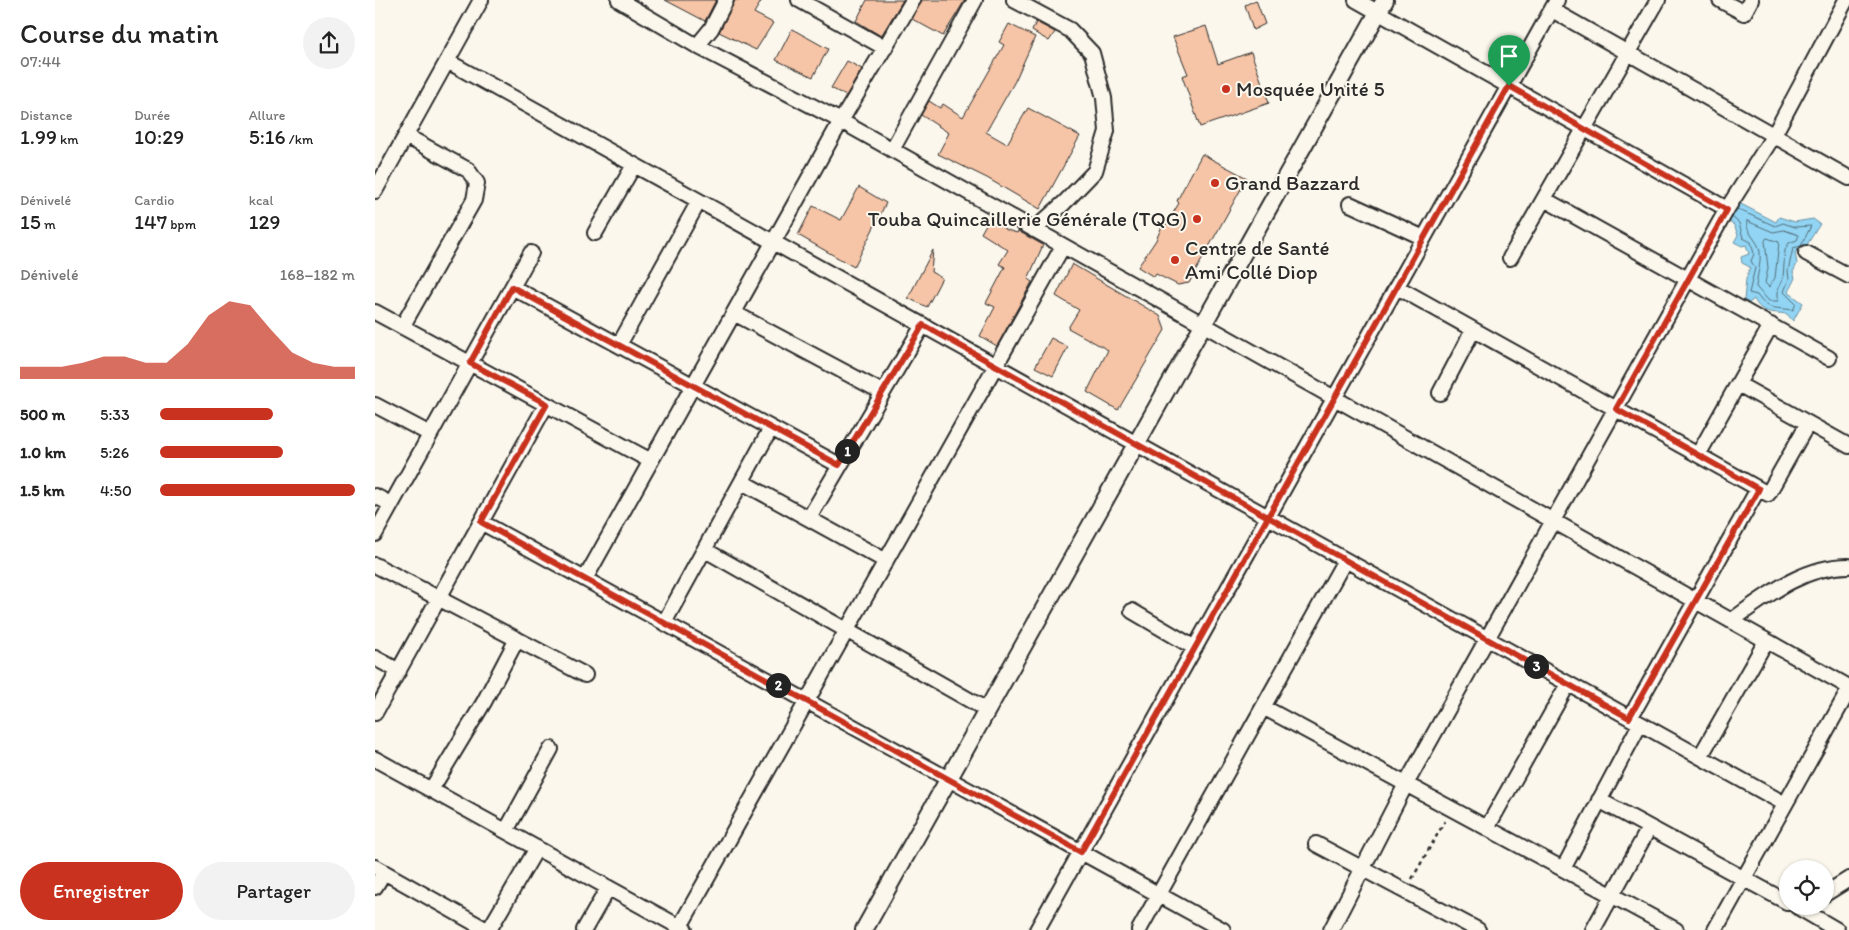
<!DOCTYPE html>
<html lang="fr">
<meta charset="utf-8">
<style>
:root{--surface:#fff;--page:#f2f2f2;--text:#222;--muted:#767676;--accent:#c8321e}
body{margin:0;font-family:Itim,sans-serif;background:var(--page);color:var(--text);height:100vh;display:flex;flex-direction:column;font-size:19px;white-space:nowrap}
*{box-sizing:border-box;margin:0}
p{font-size:16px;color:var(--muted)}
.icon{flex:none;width:28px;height:28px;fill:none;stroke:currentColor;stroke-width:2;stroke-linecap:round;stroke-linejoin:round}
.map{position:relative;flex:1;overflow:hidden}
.panel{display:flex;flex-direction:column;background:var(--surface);width:375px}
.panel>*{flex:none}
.fabs{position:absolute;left:1404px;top:860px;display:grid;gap:10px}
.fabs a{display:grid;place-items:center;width:55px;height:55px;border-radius:50%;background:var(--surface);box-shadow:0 1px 4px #0004;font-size:25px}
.pin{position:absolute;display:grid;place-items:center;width:42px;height:42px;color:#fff;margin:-51px -21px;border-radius:50% 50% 50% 0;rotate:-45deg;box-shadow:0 0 5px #0007}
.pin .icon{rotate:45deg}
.km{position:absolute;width:25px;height:25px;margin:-12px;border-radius:50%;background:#222;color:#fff;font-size:14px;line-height:25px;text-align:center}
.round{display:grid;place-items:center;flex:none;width:52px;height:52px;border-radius:26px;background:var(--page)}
.overview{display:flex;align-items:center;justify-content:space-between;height:85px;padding:0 20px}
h1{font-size:28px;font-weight:600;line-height:38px}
.metrics{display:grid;grid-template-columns:repeat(3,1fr);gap:8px;height:85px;padding:5px 20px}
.metrics div{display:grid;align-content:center}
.metrics b{font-size:21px;font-weight:600}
.metrics small{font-size:14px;font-weight:400}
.metrics p{font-size:14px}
.chart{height:140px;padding:10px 20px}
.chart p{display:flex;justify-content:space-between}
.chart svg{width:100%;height:90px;margin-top:5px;fill:var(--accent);opacity:.7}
.button{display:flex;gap:10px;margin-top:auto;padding:10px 20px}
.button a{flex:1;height:58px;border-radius:30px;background:var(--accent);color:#fff;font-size:20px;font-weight:600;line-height:58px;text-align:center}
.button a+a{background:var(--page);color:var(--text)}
ul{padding:0 20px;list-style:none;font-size:16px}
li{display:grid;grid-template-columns:80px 60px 1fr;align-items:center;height:38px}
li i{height:12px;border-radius:6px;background:var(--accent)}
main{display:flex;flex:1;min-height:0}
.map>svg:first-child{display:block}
.water{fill:#91d4f3;stroke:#6890a3}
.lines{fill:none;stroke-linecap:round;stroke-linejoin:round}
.shore{stroke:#546f7b;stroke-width:1}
.building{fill:#f6c4a6;stroke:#2b2b2b}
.minor-casing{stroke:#2b2b2b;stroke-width:18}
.tertiary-casing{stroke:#2b2b2b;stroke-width:20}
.path{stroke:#2b2b2b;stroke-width:2.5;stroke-dasharray:4 4;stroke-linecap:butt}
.minor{stroke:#fbf7ec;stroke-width:14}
.tertiary{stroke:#fbf7ec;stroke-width:16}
.route-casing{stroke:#fff;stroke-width:10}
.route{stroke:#c8321e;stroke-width:6}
.poi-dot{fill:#c8321e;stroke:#fbf7ec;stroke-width:2}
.labels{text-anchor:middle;stroke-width:4;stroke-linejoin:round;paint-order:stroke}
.poi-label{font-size:21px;fill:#2b2b2b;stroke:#fbf7ec;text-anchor:start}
</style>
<main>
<section class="panel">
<div class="overview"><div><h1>Course du matin</h1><p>07:44</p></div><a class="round"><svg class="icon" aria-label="share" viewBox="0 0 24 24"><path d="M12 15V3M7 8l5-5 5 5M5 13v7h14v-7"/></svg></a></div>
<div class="metrics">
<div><p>Distance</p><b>1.99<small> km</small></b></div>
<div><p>Durée</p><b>10:29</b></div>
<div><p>Allure</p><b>5:16<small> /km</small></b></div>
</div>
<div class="metrics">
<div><p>Dénivelé</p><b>15<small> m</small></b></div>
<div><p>Cardio</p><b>147<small> bpm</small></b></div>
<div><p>kcal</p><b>129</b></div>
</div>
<div class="chart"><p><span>Dénivelé</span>168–182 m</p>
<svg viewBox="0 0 160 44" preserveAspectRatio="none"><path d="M0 44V38L10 38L20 38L30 36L40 33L50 33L60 36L70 36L80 27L90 13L100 6L110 8L120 20L130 31L140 36L150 38L160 38V44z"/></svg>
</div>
<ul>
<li><b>500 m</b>5:33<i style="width:58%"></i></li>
<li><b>1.0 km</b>5:26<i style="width:63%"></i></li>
<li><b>1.5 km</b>4:50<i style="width:100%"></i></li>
</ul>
<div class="button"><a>Enregistrer</a><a>Partager</a></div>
</section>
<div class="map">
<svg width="1474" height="930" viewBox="0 0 1474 930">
<rect width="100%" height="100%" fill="#fbf7ec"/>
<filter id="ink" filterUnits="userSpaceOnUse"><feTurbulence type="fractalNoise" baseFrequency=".02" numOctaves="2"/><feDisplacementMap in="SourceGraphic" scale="10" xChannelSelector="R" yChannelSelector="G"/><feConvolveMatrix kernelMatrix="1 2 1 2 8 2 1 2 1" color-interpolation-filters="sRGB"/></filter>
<g filter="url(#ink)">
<path class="water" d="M1360,201l41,21 3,-5 16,5 18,-3 7,5 -17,27 -8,1 2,12 -4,8 2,6 -7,14 15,11 -10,18 -6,-7c-15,-2 -26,0 -33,-15l-5,4 -5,-3 2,-21 4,-12 -8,-4 -1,-6 8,-3 -3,-9 -4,1 -8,-4 4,-7 -4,-10 -7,-4z"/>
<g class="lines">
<path class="shore" d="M1357,217l7,6 4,15 8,4 3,12 -3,7 4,7 -6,25 8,2c11,16 18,12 36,15l3,-6 -12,-12 5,-13 -1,-8 5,-23 8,-2 10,-20 -16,1 -12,-4 -8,3 -38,-17
M1372,221l26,11 11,-2 15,5 -2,5 -8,3 -4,7 -2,28 -5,11v12h-9l-13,-14c1,-13 5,-21 4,-35 -1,-12 -16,-20 -13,-31z
M1392,238l12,4 -4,36 -6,9 -4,-4 3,-15 -3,-27z"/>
</g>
<path class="building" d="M290,0h51l-11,21z
M360,0h27l-8,13 19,10 -17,27 -37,-18z
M492,0h36l-22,36 -25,-15z
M547,0h43l-22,36 -31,-17z
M881,0l9,24 -12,6 -8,-25z
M661,22l19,10 -6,9 -17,-10z
M634,24l26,13 -20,44 -29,51 21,12 21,-36 52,28 -40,73 -53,-31 -49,-24 11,-21 -28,-18 8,-14 11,7 3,-4 20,13 41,-72 -5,-3z
M831,26l12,38 33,-12 18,51 -69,24 -18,-51 6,-2 -15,-37z
M417,29l36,20 -15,28 -37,-17z
M472,61l15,8 -16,27 -15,-8z
M827,154l45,24 -58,105 -11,2 -22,-11 -2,3 -16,-10 18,-27 7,-16 3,1 13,-22 -2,-2 6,-12z
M484,187l27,16 -32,64 -56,-32 15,-29 28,14z
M614,219l18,11 10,3 1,-2 25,14 -15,34 4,3 -35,64 -17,-10 15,-29 -9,-4 19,-36 -6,-3 9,-14 -27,-17z
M558,250l-2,22 11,6 -15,29 -19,-9z
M697,264l88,52 5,14 -47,80 -31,-18 21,-42 -40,-22 11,-18 -23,-14z
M676,338l17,9 -15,29 -18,-9z"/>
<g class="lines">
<defs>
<path id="minor" d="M244,0l78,46 144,75 1008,566
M424,0l86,48
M639,0l56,30 22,23 12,45 3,33 -12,40 -31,32 -30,27
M981,0l371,209
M1345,0l24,13 7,-13
M1177,10l297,168
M322,46l14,-17 15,-29
M72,61l1338,743
M517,150l83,-150
M0,191l106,-191
M1169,199l285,159
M975,204l74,34
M220,233l39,-68
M1431,253l43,23
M1135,258l148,-258
M137,287l327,178
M1022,287l371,207 40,-71
M0,312l276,149
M359,313l148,79
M27,327l72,-127 3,-17 -9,-13 -62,-34
M244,345l80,-144
M1363,384l111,62
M1065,393l33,-63
M0,405l55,29
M1323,455l73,-130
M367,482l144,79
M0,496l16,8
M434,518l114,-193
M106,522l742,408
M0,534l156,-281
M330,550l282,160
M0,565l210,110
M210,579l256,-458 72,-121
M757,611l63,37
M1356,621c35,-25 72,-55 118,-55
M289,623l107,-195
M0,658l24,13
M888,707l413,223
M0,713l171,-308
M1255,718l128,-229
M1325,757l66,-116
M0,759l310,171
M56,790l53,-88 33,-63
M1224,800l188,102
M1112,828l81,-144
M131,831l45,-82
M941,844l162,86
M0,867l112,63
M1188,869l77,-145
M0,887l9,-15
M1450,894l24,-15
M1421,906l41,24
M114,930l48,-82
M209,930l24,-42
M303,930l385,-684
M662,930l520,-930
M764,930l206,-370
M956,930l75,-146 321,-575 47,-74 72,-135
M1218,930l56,-102
M1340,930l134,-240"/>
<path id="tertiary" d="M489,930l521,-930"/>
</defs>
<use href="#minor" class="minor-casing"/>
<use href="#tertiary" class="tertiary-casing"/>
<path class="path" d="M1037,879l33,-58"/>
<use href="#minor" class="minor"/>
<use href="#tertiary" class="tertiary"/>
</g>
</g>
<g class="lines" filter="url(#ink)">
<defs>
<path id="route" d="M1134,86l-241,431 -345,-192 -84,140 -327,-178 -42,76 77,41 -66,118 600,330 187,-335 361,201 130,-229 -143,-80 111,-199 -218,-124"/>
</defs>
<use href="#route" class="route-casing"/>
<use href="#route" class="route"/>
</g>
<g class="poi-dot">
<circle cx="851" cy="89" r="5"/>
<circle cx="840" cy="183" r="5"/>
<circle cx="822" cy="219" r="5"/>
<circle cx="800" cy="260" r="5"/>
</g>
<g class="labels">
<g class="poi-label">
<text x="861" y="96">Mosquée Unité 5</text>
<text x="850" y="190">Grand Bazzard</text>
<text x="812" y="226" text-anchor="end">Touba Quincaillerie Générale (TQG)</text>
<text x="810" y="255">Centre de Santé<tspan x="810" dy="24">Ami Collé Diop</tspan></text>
</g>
</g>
</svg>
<div class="fabs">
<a><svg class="icon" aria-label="locate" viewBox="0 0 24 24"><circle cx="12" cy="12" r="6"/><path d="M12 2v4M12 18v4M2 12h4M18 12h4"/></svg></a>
</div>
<div class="pin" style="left:1134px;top:86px;background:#1e9e55"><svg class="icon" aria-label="arrive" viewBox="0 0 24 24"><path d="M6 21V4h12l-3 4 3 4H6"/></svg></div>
<b class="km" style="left:472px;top:451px">1</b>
<b class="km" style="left:403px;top:685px">2</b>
<b class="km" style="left:1161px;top:666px">3</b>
</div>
</main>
